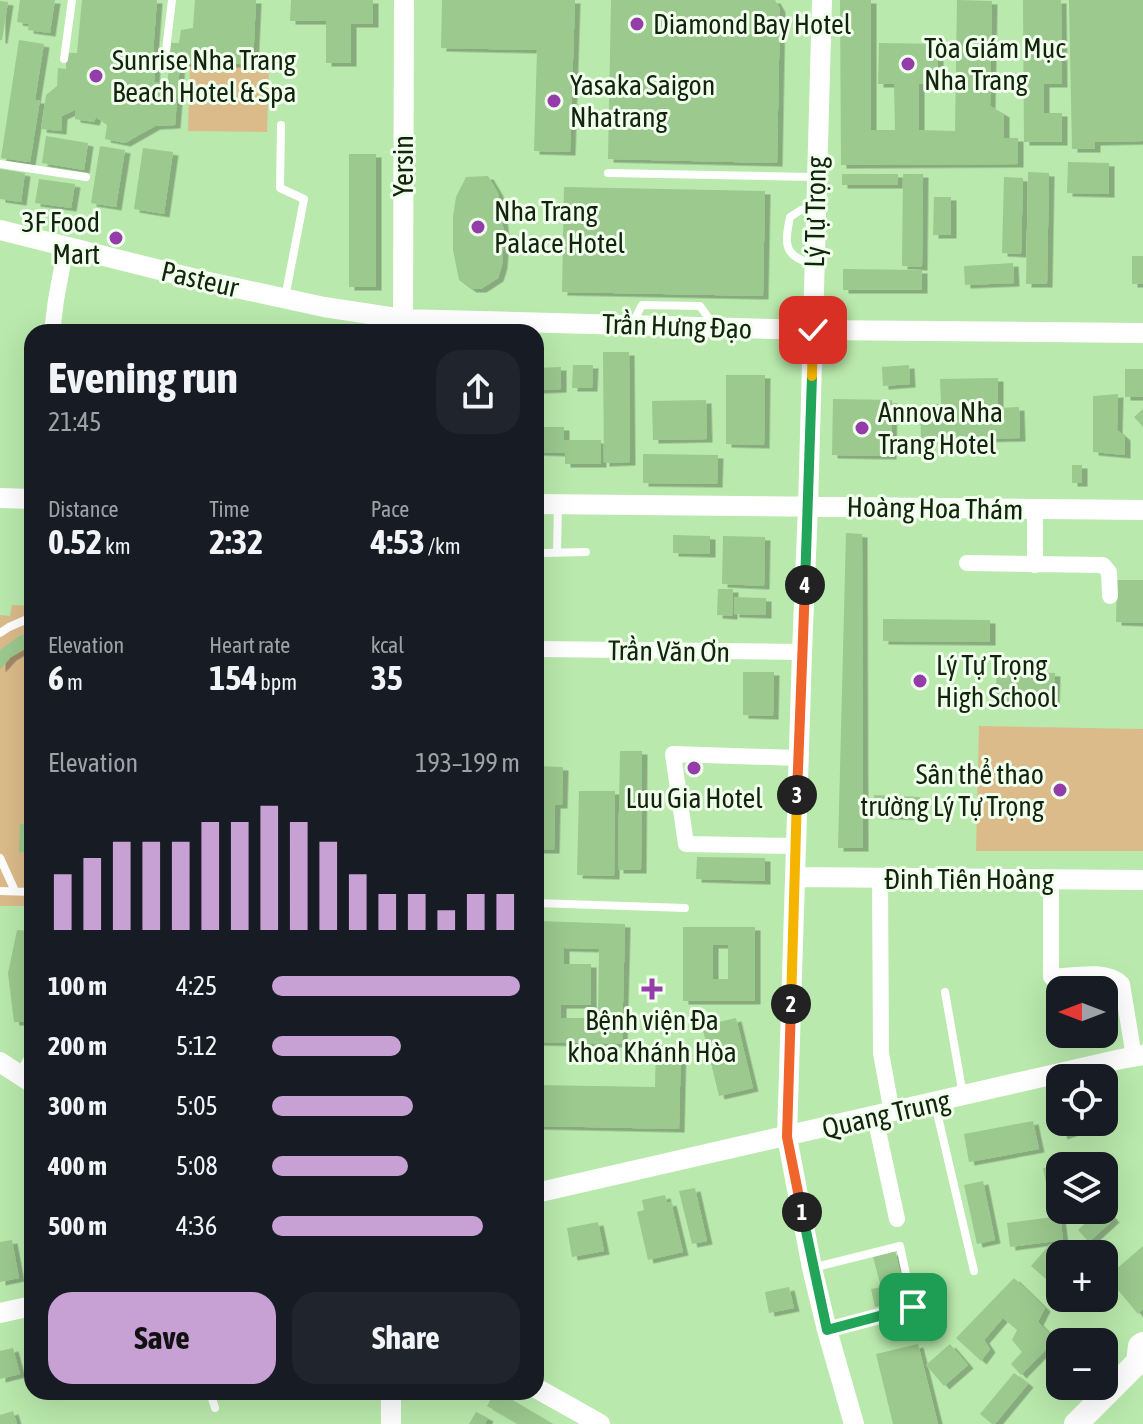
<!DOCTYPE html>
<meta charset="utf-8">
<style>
:root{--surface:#171b24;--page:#20242c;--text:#f1f3f6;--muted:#9ea1a6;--accent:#c7a1d4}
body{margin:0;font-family:"Asap Condensed",sans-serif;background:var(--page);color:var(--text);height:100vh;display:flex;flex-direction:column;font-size:30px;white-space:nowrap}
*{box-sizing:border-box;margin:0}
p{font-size:26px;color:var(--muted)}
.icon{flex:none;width:44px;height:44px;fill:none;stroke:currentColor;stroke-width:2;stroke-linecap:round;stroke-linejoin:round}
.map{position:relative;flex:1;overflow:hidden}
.details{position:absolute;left:24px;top:324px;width:520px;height:1076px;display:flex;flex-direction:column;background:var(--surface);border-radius:24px;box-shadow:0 8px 32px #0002}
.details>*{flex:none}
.needle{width:52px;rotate:270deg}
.fabs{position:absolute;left:1046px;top:976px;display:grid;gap:16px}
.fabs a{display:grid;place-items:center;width:72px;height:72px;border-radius:16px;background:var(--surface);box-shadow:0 8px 32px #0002;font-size:40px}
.pin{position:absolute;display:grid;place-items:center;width:68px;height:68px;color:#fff;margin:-34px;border-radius:16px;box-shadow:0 4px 12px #0006}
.km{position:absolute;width:40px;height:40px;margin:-20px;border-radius:50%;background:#222;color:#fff;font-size:22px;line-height:40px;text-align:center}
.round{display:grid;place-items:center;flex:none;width:84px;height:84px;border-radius:24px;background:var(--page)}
.overview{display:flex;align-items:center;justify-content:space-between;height:136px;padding:0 24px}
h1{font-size:44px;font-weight:700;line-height:60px}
.metrics{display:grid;grid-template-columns:repeat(3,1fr);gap:12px;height:136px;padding:8px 24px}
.metrics div{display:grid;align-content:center}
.metrics b{font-size:34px;font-weight:700}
.metrics small{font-size:22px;font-weight:400}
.metrics p{font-size:22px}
.chart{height:224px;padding:16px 24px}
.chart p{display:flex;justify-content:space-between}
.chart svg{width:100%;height:144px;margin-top:8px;stroke:var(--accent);stroke-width:6}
.action{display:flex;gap:16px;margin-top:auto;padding:16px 24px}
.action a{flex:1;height:92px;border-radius:24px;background:var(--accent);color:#111;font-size:32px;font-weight:700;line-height:92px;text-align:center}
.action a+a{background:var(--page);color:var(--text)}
ul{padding:0 24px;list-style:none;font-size:26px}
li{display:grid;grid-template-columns:128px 96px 1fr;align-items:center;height:60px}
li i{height:20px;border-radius:10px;background:var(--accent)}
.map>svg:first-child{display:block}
.green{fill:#dbbb8a}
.building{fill:#9bc98e;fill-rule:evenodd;filter:url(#shadow)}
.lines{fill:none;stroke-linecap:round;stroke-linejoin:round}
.service{stroke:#fff;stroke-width:8}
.minor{stroke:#fff;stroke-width:16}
.tertiary{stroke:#fff;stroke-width:20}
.primary{stroke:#fff;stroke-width:24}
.split-1-casing{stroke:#fff;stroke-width:16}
.split-2-casing{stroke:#fff;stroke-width:16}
.split-3-casing{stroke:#fff;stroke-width:16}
.split-4-casing{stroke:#fff;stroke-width:16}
.split-5-casing{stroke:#fff;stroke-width:16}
.split-6-casing{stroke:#fff;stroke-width:16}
.split-1{stroke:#22a559;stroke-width:10}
.split-2{stroke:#f0652b;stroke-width:10}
.split-3{stroke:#f5b400;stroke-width:10}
.split-4{stroke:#f0652b;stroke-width:10}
.split-5{stroke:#22a559;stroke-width:10}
.split-6{stroke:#f5b400;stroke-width:10}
.poi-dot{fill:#943daa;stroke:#f1ffed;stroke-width:3}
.labels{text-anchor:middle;stroke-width:6;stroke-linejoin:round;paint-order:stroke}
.poi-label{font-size:28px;fill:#12240d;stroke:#f1ffed;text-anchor:start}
.street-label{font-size:28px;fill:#12240d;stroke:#f1ffed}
</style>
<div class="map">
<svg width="1143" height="1424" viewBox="0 0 1143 1424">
<defs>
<filter id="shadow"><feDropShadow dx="5.5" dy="3.5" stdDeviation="0" flood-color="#0004"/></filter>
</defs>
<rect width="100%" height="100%" fill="#b9e9ac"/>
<path class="green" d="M190,65l79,2 -2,65 -79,-1z
M12,605l20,1v300h-32v-291l10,1z
M979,726l164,3v122h-167z"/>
<path class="building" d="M20,0h35l-5,33 -22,-3 1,-6 -12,-2z
M82,0h75l-5,66 3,1 -1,15 6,1v15l6,1 5,-56h8l2,-13 12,-2 2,-28h61l-3,64 -73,-1 -5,62 -20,1 -30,17 -20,-4 2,-14 -11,-8 -2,5 -19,-3v-9l-13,6 -1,15 -20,-2 5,-34 11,-9 1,-18 8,1v-16h11z
M291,0h82v24h-22v39h-25v-42h-36z
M442,0h133l-5,152 -36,-1 3,-101 -96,-2z
M611,0h164l5,9 -3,154 -169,-4z
M840,0h31v130h24l-1,-46h-16l1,-41 59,1v40h-19v46l36,1 2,-131 35,1 -2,105 14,8v24h14v26l-177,1z
M1023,0h38l1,84h-18v29h18v29h-38z
M1069,0h74v141l-48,1v7h-23z
M0,1l8,1 -6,38h-2z
M19,40l25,4 -9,56h5l-10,62 -29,-4z
M46,136l42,7 -4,27 -42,-7z
M100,146l25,4 -9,57 -25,-4z
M143,148l30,4 -9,62 -30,-5z
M349,154h27v133h-27z
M1068,162l41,1v31l-42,-1z
M0,169l25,4 -4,29 -21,-3z
M1028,172l21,1 -2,111h-21z
M842,174h56v11h-56z
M903,174h20l-1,93 -20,-1z
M488,176l10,17 4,22 2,22 -2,28 -4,13 -17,11h-10l-12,-9 -6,-30v-33l3,-20 10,-20z
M1004,177l19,1 -2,76 -19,-1z
M39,179l36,5 -4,24 -36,-5z
M564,187l201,4 -2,105 -201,-4z
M934,197h17v38h-18z
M1132,256h11v28h-11z
M1013,263l1,20 -49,2 -1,-19z
M843,269l79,1v20h-79z
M603,352h26l1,110 -26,1z
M573,365h20l-1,23h-20z
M909,365l1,19 -27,2 -1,-19z
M561,367v22l-25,1v-22z
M1125,369h18v28h-18z
M726,375h39l-1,70 -38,-1z
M998,378v30l21,-1 1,31 -99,2 -1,-35 21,-1 -1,-25z
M1118,394l-1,36 8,7v18l-32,-3v-56z
M833,399l59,1 -1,56 -59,-1z
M706,400l1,39 -54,1 -1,-39z
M1143,409v18l-9,-10z
M536,427h28v13h37v24h-36v-11l-29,-1z
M643,454l75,1 -1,29 -74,-1z
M1072,465h10v18h-10z
M846,533l16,1 1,314h-25z
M673,535l37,1v18l-37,-1z
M723,536l42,1 -1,49 -42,-2z
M1117,580h26v43l-27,-1z
M718,589h15l-1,27 -15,-1z
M734,597l32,1v17l-32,-1z
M883,619l107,1v22l-107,-1z
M32,631v14l-21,12 -11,12v-19l18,-13z
M997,670l58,3 -1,32 -59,-3z
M743,672h31l-1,44 -30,-1z
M620,751h22l-1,119h-23z
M536,766l27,1 -1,38h-7l-1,45h-18z
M579,791h36l-1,85 -37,-1z
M874,795l46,2 -1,20 -45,-2z
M20,824h12v29l-13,-1z
M697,857l68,1v23l-69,-2z
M538,921l87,3 -3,120 -86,-2zM564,948l35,1 -1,69h-37v-13h30v-41h-27z
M683,927h72v74h-72zM713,945h15v34h-15z
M17,930l15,1v103h-7v-12h-11l-6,-49z
M736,1018l17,70 -34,8 -17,-70z
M656,1045l25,1 -2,83 -143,-3v-41l119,2z
M1060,1096v26h16l3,8 -17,6 -11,-37z
M1033,1121l6,28 -70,13 -5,-28z
M1060,1165v37l-10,2 -7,-36z
M983,1181l12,59 -18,4 -13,-59z
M695,1188l12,53 -15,3 -13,-53z
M665,1195l2,8 4,-1 12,50 -35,8 -11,-48 7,-2 -2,-10z
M1099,1210h7l8,9 -25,23 -11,-12z
M1060,1216l3,24 -53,7 -3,-24z
M598,1222l6,29 -32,6 -5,-29z
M12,1240l7,38 -19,4v-40z
M1050,1244l10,8v39l-29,-25z
M1143,1246v63l-5,5 -31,-37z
M895,1251l12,49 -32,7 -4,-18 10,-2 -8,-30z
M1014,1278l31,30 -7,14 17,18 -34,35 -10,-11 11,-12 -10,-12 5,-10 -14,-12 -19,22 6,9 -9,12 -25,-23z
M789,1287l5,21 -25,5 -4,-21z
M918,1344l20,80h-45l-17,-70z
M950,1344l18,21 -24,21 -18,-21z
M13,1348l7,26 -20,5v-28z
M1014,1373l14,11 -33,40h-3l-12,-10z
M495,1392h4l54,32h-35l-31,-18z
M13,1411l4,13h-17v-9z
M476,1412l12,6 -3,6h-16z"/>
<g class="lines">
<path class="service" d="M64,59l8,-59
M164,67l8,-67
M281,125l-1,63 24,11 -19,99
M0,164l86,13
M608,173l207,4
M814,265c-30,-10 -30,-18 -24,-48l11,-7 13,-3
M633,322l9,-17 58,1 12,17
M542,553l44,-1
M557,553l1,-48
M0,633l9,-6 23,-10
M0,858l15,33
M0,891l32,1
M536,903l149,5
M945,992l18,103
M19,1074l13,-23
M935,1104l39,167
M812,1268l88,-22 13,61 -86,22
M210,1392l5,16"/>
<path class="minor" d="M52,332l4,-32 10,-54
M967,563l136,2 6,7 1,24
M1035,565v-56
M536,649l266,3
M795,846l-109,-2 -13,-90 126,4
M880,878l1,175 11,60
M1051,879v98c21,-1 56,-9 71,7l12,73
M875,1117l22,102"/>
<path class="tertiary" d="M822,0l-14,507 -6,145 -15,485 25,131 15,62 27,94
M0,230l204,51 120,26 79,12 410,11 330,3
M403,332l1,-332
M0,498l32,1
M536,504l607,6
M795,877l348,3
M0,1062l32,21
M536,1193l585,-134 22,-4
M0,1313l32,-7
M536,1388l64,36
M391,1392v32"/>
<path class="primary" d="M1076,1424l62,-62 2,-16 3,-2"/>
</g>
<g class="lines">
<defs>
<path id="split-1" d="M802,1212l25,118 86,-23"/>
<path id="split-2" d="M791,1004l-4,133 15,75"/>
<path id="split-3" d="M791,1004l6,-209"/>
<path id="split-4" d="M797,795l8,-210"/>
<path id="split-5" d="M805,585l7,-209"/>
<path id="split-6" d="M812,376l1,-46"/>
</defs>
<use href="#split-1" class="split-1-casing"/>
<use href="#split-2" class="split-2-casing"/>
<use href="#split-3" class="split-3-casing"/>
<use href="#split-4" class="split-4-casing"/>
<use href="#split-5" class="split-5-casing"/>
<use href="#split-6" class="split-6-casing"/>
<use href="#split-1" class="split-1"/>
<use href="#split-2" class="split-2"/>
<use href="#split-3" class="split-3"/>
<use href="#split-4" class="split-4"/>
<use href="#split-5" class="split-5"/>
<use href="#split-6" class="split-6"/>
</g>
<g class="poi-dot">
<circle cx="637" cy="24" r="8"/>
<circle cx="908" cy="64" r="8"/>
<circle cx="96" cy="76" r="8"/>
<circle cx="554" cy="101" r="8"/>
<circle cx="478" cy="227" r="8"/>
<circle cx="116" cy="238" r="8"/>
<circle cx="862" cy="428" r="8"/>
<circle cx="920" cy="681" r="8"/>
<circle cx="694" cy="768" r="8"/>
<circle cx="1060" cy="790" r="8"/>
<path d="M648 977h8v8h8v8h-8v8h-8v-8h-8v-8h8z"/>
</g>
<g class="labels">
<g class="poi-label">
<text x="653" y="34">Diamond Bay Hotel</text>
<text x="924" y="58">Tòa Giám Mục<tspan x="924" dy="32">Nha Trang</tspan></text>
<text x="112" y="70">Sunrise Nha Trang<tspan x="112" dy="32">Beach Hotel &amp; Spa</tspan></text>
<text x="570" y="95">Yasaka Saigon<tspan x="570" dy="32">Nhatrang</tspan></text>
<text x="494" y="221">Nha Trang<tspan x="494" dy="32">Palace Hotel</tspan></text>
<text x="100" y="232" text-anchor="end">3F Food<tspan x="100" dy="32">Mart</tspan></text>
<text x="878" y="422">Annova Nha<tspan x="878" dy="32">Trang Hotel</tspan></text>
<text x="936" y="675">Lý Tự Trọng<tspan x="936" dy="32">High School</tspan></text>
<text x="1044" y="784" text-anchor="end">Sân thể thao<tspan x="1044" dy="32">trường Lý Tự Trọng</tspan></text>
<text x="694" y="808" text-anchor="middle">Luu Gia Hotel</text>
<text x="652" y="1030" text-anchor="middle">Bệnh viện Đa<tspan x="652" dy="32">khoa Khánh Hòa</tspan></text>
</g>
<g class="street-label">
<text transform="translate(403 166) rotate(-90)" y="10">Yersin</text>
<text transform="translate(815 212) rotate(-89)" y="10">Lý Tự Trọng</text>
<text transform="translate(200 279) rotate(13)" y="10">Pasteur</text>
<text transform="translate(677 326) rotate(2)" y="10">Trần Hưng Đạo</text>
<text transform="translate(935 508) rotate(1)" y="10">Hoàng Hoa Thám</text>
<text transform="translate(669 651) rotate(1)" y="10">Trần Văn Ơn</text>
<text x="969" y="889">Đinh Tiên Hoàng</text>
<text transform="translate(886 1114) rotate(-13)" y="10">Quang Trung</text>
</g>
</g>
</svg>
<div class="fabs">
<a><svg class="needle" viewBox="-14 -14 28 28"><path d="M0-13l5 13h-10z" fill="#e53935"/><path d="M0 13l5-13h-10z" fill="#9ea1a6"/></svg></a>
<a><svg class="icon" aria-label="locate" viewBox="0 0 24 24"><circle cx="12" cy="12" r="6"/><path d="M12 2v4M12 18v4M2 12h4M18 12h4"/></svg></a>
<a><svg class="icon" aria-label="layers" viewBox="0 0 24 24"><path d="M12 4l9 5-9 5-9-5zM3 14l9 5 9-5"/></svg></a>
<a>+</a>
<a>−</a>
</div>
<div class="pin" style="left:913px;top:1307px;background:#1e9e55"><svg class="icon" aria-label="arrive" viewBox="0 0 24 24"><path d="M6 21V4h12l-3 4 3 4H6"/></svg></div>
<div class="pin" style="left:813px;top:330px;background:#d93025"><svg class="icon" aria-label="check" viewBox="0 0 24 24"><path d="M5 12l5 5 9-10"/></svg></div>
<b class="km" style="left:802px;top:1212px">1</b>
<b class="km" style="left:791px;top:1004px">2</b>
<b class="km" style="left:797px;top:795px">3</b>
<b class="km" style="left:805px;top:585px">4</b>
<section class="details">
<div class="overview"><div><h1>Evening run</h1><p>21:45</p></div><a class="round"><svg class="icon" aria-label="share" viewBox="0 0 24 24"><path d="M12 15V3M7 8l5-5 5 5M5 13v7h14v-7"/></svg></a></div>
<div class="metrics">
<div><p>Distance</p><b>0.52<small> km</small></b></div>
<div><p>Time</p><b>2:32</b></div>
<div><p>Pace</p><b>4:53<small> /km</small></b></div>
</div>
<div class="metrics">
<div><p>Elevation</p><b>6<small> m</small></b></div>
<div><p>Heart rate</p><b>154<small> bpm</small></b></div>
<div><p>kcal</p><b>35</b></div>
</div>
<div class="chart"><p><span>Elevation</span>193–199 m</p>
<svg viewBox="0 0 160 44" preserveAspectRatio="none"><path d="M5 44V27M15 44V22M25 44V17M35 44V17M45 44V17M55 44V11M65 44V11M75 44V6M85 44V11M95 44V17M105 44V27M115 44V33M125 44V33M135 44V38M145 44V33M155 44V33"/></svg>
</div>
<ul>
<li><b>100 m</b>4:25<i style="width:100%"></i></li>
<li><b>200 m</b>5:12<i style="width:52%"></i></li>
<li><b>300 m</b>5:05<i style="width:57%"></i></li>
<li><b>400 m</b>5:08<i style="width:55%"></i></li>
<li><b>500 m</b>4:36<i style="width:85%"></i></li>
</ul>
<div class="action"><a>Save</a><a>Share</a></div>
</section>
</div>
